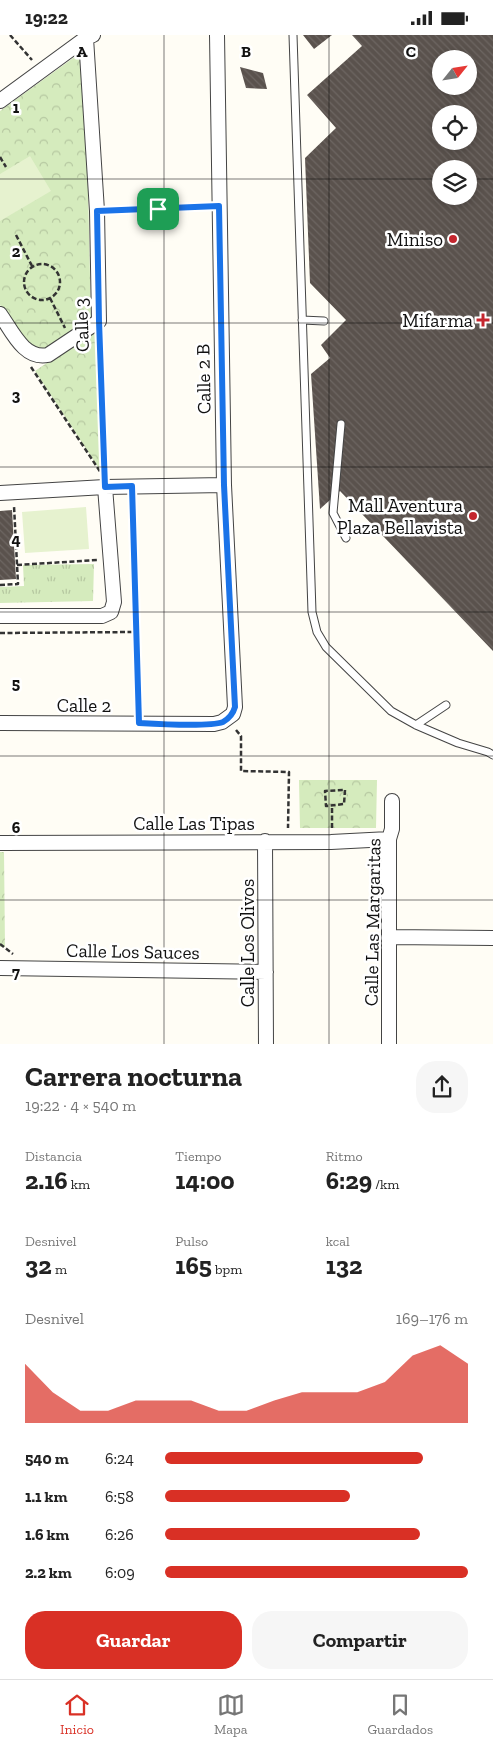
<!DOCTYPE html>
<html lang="es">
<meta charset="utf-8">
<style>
:root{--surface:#fff;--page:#f6f6f6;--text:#222;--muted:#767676;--line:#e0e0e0;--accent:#d93025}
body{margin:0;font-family:"Zilla Slab",serif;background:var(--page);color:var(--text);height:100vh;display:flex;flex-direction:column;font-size:19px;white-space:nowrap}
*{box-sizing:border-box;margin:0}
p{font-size:16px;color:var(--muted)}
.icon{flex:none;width:28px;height:28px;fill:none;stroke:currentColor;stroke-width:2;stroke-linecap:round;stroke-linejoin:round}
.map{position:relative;height:1009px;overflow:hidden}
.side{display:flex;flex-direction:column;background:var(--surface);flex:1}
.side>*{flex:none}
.needle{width:32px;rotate:60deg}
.buttons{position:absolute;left:432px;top:15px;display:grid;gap:10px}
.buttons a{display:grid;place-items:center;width:45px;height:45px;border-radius:50%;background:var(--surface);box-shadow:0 2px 8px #0003;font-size:25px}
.pin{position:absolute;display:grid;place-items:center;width:42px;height:42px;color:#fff;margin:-21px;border-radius:10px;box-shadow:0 2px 8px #0006}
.round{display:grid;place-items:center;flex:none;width:52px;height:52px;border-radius:20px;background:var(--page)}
.head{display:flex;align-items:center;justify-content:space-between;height:85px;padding:0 25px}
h1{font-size:28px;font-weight:700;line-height:38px}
.metrics{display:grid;grid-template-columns:repeat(3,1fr);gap:8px;height:85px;padding:5px 25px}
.metrics div{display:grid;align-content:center}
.metrics b{font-size:25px;font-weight:700}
.metrics small{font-size:14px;font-weight:400}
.metrics p{font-size:14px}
.chart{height:140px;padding:10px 25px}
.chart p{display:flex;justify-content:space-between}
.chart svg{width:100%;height:90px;margin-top:5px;fill:var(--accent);opacity:.7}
.primary-button{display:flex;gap:10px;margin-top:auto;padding:10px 25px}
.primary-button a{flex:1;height:58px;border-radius:20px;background:var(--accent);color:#fff;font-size:20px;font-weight:700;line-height:58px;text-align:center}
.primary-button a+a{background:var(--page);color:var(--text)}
ul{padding:0 25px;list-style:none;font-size:16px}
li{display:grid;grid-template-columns:80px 60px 1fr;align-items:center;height:38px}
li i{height:12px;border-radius:6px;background:var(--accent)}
.status{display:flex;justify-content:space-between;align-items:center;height:35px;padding:0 25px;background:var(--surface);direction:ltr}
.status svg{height:14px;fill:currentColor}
.tabs{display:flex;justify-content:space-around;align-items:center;height:70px;border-top:1px solid var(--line);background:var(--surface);font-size:14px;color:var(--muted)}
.tabs a{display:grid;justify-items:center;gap:2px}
.tabs .on{color:var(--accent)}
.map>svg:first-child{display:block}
.grass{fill:url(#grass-tufts)}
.park{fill:url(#park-crowns)}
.pitch{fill:#e6f2cf}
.building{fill:url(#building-back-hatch);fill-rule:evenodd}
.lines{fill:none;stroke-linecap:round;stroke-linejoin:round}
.service-casing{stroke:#444;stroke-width:9}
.minor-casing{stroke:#444;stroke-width:16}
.path{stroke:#333;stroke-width:2.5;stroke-dasharray:5 2.5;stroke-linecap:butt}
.service{stroke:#fff;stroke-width:7}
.minor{stroke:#fff;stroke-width:14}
.route-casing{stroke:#fff;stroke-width:10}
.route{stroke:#1a73e8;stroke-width:6}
.grid{fill:none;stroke:#111;stroke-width:1;stroke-opacity:0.55}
.poi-dot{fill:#c4262e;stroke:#fff;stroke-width:2}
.labels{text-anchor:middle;stroke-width:5;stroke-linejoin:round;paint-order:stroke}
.poi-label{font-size:19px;fill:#111;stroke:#fff;text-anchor:end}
.street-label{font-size:19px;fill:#111;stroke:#fff}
.grid-label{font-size:16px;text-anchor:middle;font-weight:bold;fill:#111;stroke:#fff;stroke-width:5;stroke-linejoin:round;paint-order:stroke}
</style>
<div class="status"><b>19:22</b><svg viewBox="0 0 49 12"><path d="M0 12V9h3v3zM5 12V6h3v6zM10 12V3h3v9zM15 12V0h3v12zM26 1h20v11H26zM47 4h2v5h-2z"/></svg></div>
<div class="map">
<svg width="493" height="1009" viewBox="0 0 493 1009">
<defs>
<pattern id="grass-tufts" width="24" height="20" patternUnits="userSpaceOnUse" patternTransform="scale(1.25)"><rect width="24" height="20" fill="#d5ebbd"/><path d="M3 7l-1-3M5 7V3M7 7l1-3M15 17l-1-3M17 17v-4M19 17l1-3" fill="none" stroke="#b6c8a1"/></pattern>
<pattern id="park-crowns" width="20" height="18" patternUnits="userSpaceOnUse" patternTransform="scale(1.25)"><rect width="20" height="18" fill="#d5ebbd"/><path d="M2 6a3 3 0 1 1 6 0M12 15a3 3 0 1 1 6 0" fill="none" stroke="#b6c8a1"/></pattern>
<pattern id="building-back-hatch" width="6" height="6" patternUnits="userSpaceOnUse" patternTransform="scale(1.25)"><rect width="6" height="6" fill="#5a524d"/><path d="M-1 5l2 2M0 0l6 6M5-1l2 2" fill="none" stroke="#6d6662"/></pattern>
</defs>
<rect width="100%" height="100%" fill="#fffdf5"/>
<path class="grass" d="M94,529l-1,37 -93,2v-16l24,-1 -1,-21z"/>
<path class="park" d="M80,18l5,1 6,266 -47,31 -11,-2 -33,-44v-194z
M94,296h3l3,139 -65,-99z
M299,745h78l-1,48h-76z
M0,817h4l1,95h-5z"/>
<path class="pitch" d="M30,121l21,35 -51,30v-47z
M86,472l3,42 -64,4 -3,-41z"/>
<path class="building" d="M303,0h29l-18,14z
M352,0h141v616l-153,-160 -20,18 -9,-135 19,-16 -9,-13 25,-25 -36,-37 -5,-125 31,-30 -29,-33 55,-49zM441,24h28v27h-28zM441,79h28v27h-28zM441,134h28v27h-28z
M240,32l23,6 4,16 -21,-1z
M12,475l4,69 -16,1v-69z"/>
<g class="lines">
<defs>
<path id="service" d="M293,0l19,577 5,20 9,15 65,64 25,14 42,18 30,9 5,3
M302,285l22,1
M341,389l-8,89 13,25
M416,690l30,-20"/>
<path id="minor" d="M0,66l86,-63 7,-3
M0,279c12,17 24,46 48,41l51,-34 -2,-110 -11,-173
M0,458l105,-6 119,-2
M0,581h102l9,-4 3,-10 -9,-115
M0,688l214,1 8,-2 11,-8 2,-7 -11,-222 -7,-450
M265,806l1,203
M0,808l331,-1 58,-3
M389,902l104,1
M0,933l266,4
M389,1009v-205l3,-10v-28"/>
</defs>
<use href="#service" class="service-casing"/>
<use href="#minor" class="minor-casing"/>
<path class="path" d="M10,0l22,25
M0,122l6,10
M111,176l94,-4
M16,200l16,31
M24 247a18 18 0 1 1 36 0a18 18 0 1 1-36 0Z
M50,263l15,30
M100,303l5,135
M31,332l70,106
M133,465l5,210
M17,530l80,-5
M0,550l18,-1 -4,-78
M0,598l137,-1
M236,695l5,6v35l48,1 -1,56
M345,755l-1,14 -18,2 -1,-15z
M332,793v-22
M0,909l13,10"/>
<use href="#service" class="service"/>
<use href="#minor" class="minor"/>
</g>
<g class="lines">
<defs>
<path id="route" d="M219,171l5,279 11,222c-2,7 -5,11 -12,15 -14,5 -67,2 -84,1l-7,-237 -27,1 -6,-166 -2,-110z"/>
</defs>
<use href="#route" class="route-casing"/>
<use href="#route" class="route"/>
</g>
<path class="grid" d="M164,0v1009M329,0v1009M0,144h441M469,144h24M0,288h493M0,432h493M0,577h493M0,721h493M0,865h493"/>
<g class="poi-dot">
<circle cx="453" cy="204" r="5"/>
<path d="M480.5 277.5h5v5h5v5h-5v5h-5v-5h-5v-5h5z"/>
<circle cx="473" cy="481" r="5"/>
</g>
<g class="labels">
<g class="poi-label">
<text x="443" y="211">Miniso</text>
<text x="473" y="292">Mifarma</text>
<text x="463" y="477">Mall Aventura<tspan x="463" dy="22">Plaza Bellavista</tspan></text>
</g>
<g class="street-label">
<text transform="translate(81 290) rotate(-92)" y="7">Calle 3</text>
<text transform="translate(203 344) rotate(-91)" y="7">Calle 2 B</text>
<text x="84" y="677">Calle 2</text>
<text x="194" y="795">Calle Las Tipas</text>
<text transform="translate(372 887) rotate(-89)" y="7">Calle Las Margaritas</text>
<text transform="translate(247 908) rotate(-90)" y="7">Calle Los Olivos</text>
<text transform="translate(133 916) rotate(1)" y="7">Calle Los Sauces</text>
</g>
</g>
<g class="grid-label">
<text x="82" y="22">A</text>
<text x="246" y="22">B</text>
<text x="411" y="22">C</text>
<text x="16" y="78">1</text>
<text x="16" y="222">2</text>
<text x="16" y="366">3</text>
<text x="16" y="510">4</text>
<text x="16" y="654">5</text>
<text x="16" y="798">6</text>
<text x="16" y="943">7</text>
</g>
</svg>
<div class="buttons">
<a><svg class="needle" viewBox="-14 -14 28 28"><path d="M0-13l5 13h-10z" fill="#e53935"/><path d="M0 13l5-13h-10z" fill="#767676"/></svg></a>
<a><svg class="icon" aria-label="locate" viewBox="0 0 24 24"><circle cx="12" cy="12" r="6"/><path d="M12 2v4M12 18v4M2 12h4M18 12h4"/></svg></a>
<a><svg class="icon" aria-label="layers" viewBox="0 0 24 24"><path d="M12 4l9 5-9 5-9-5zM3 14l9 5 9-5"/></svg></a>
</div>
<div class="pin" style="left:158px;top:174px;background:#1e9e55"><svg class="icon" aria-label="arrive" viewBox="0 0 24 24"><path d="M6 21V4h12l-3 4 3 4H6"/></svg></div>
</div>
<section class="side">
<div class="head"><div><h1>Carrera nocturna</h1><p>19:22 · 4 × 540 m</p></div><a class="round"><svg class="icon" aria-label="share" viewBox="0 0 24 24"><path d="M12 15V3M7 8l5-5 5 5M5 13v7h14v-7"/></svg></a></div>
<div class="metrics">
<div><p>Distancia</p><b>2.16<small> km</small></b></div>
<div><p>Tiempo</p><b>14:00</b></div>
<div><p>Ritmo</p><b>6:29<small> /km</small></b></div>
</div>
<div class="metrics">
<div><p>Desnivel</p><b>32<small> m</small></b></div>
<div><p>Pulso</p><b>165<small> bpm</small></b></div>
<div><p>kcal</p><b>132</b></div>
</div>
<div class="chart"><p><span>Desnivel</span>169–176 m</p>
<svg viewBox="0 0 160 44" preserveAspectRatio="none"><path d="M0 44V15L10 29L20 38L30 38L40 33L50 33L60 33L70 38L80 38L90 33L100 29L110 29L120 29L130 24L140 11L150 6L160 15V44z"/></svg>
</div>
<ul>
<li><b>540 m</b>6:24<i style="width:85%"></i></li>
<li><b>1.1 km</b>6:58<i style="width:61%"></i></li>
<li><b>1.6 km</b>6:26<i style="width:84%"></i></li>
<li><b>2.2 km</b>6:09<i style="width:100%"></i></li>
</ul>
<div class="primary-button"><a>Guardar</a><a>Compartir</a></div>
</section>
<nav class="tabs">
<a class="on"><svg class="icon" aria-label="home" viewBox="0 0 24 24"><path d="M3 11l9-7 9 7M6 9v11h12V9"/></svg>Inicio</a>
<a><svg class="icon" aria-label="map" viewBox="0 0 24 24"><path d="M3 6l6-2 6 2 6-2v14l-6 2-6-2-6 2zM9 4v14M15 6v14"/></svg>Mapa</a>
<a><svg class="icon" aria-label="saved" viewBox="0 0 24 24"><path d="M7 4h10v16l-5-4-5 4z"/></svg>Guardados</a>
</nav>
